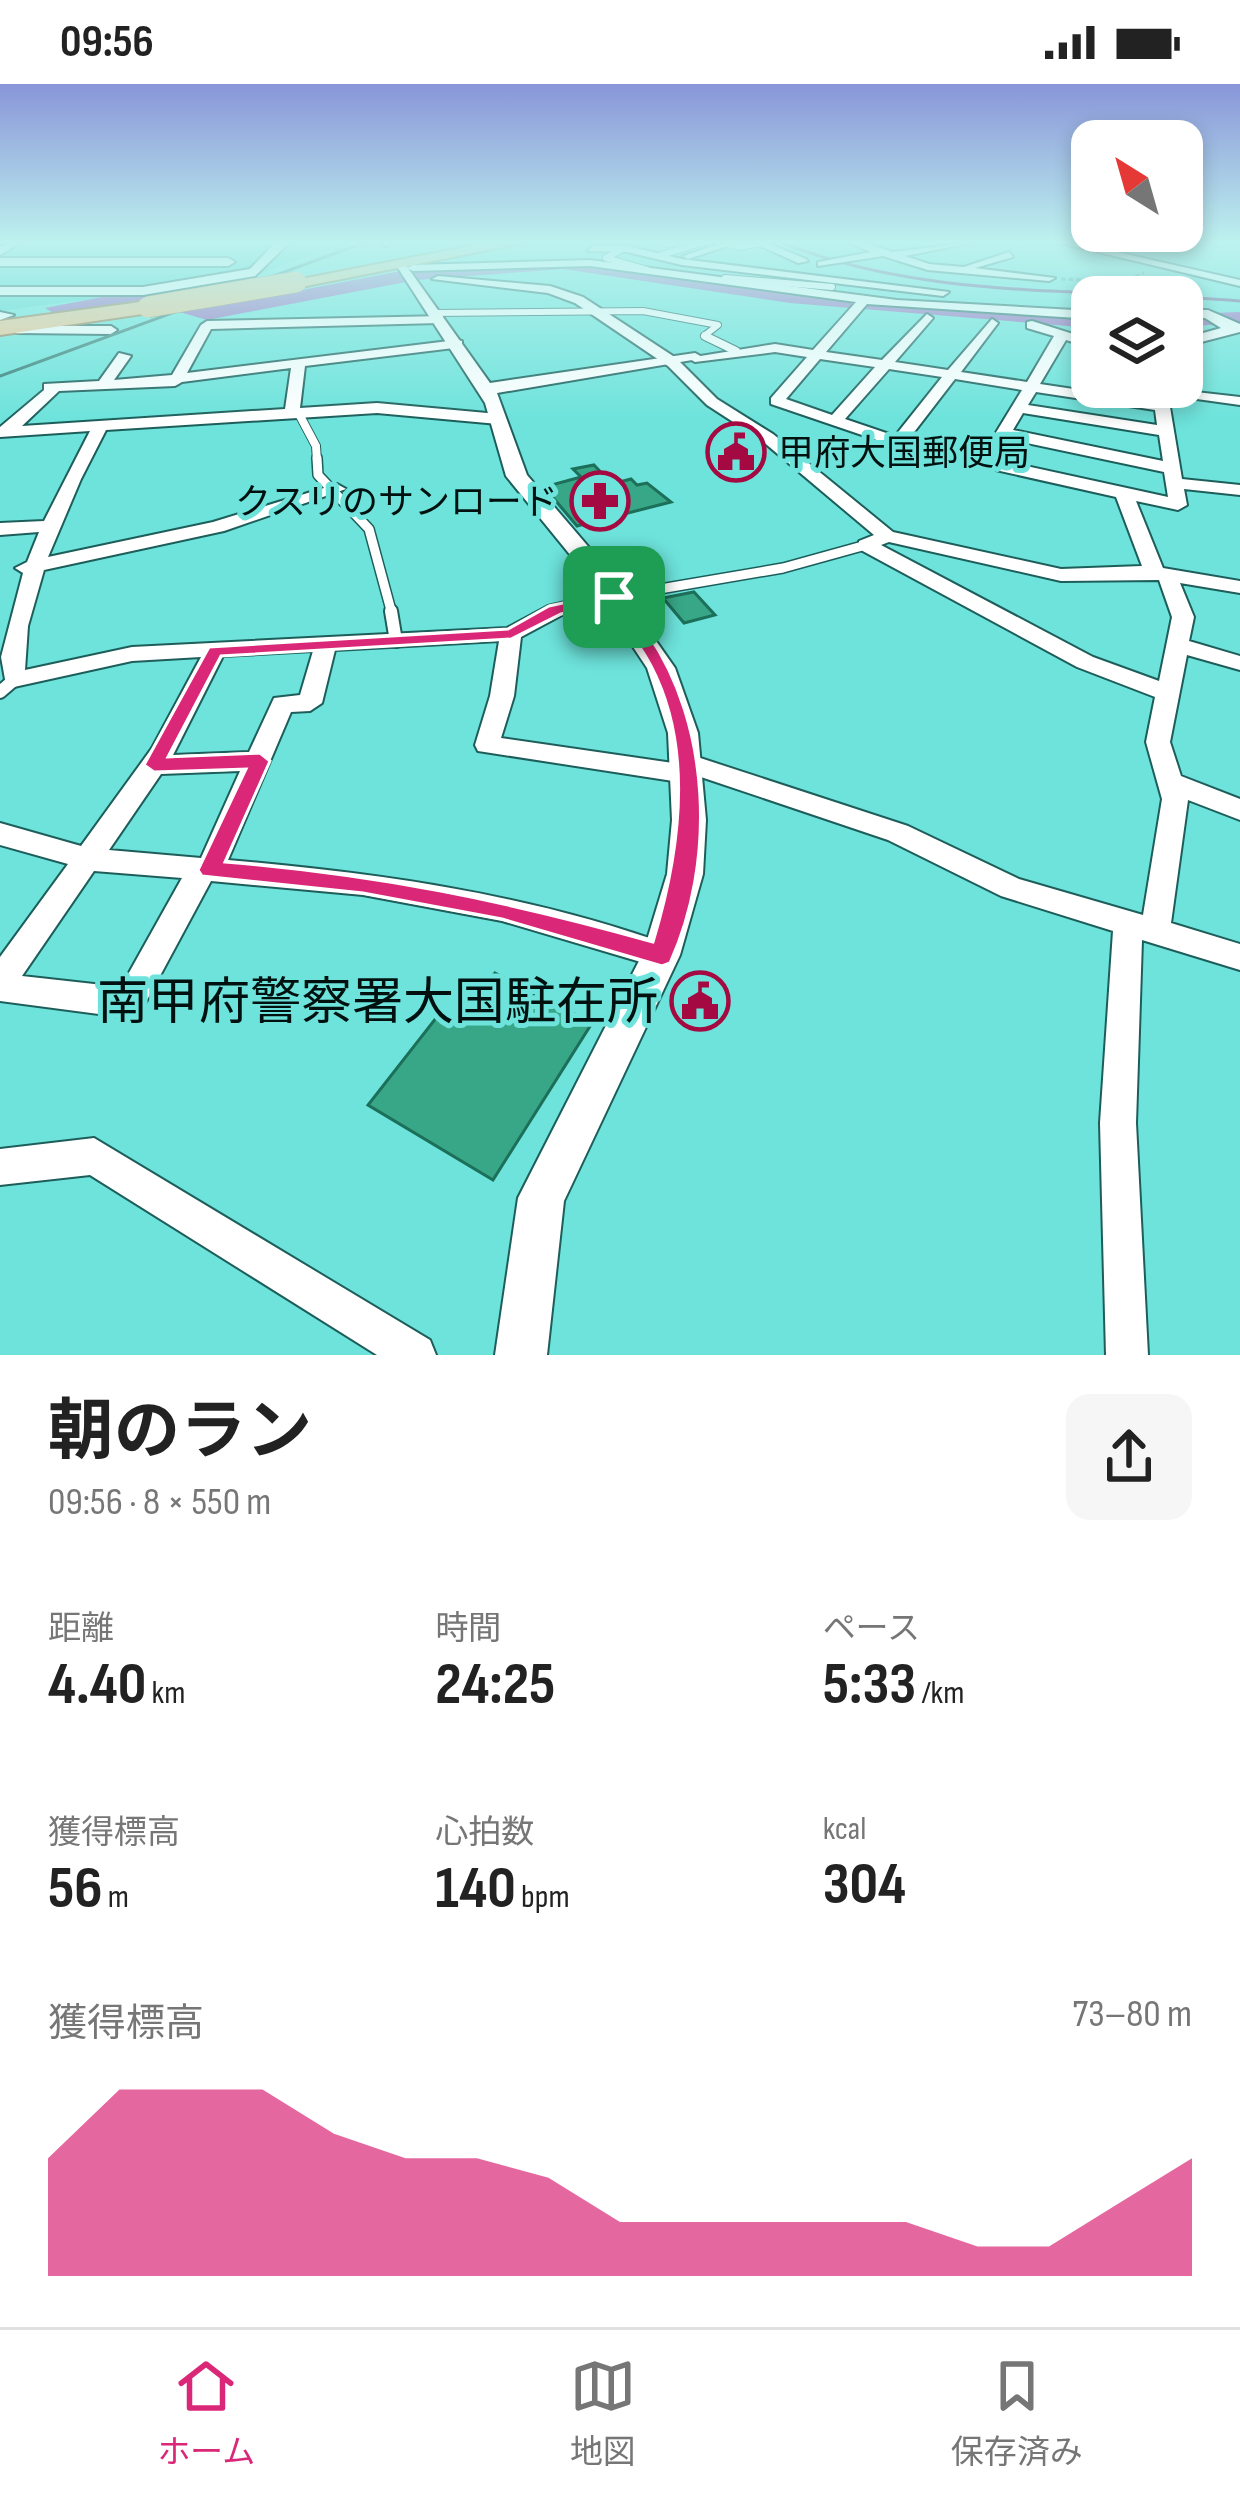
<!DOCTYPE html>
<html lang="ja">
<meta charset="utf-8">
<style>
:root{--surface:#fff;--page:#f6f6f6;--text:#222;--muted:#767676;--line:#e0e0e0;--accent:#db2777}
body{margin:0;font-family:"Sofia Sans Condensed","Noto Sans JP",sans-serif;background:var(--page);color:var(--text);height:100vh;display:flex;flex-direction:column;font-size:45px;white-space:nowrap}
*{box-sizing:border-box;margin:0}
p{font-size:39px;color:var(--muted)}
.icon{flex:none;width:66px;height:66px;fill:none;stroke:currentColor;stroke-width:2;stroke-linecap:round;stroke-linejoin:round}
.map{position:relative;height:1271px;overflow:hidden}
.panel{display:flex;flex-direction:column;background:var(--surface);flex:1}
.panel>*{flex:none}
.needle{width:78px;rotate:323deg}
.fabs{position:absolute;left:1071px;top:36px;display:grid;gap:24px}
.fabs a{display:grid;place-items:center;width:132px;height:132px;border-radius:24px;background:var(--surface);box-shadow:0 6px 18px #0003;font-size:60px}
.pin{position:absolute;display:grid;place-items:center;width:102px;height:102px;color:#fff;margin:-51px;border-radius:24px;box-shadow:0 6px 18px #0006}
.round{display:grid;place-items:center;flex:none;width:126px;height:126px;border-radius:24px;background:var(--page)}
.headline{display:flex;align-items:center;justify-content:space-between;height:204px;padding:0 48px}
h1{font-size:66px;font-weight:700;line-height:90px}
.figures{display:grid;grid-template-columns:repeat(3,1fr);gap:18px;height:204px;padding:12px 48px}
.figures div{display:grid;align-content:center}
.figures b{font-size:60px;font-weight:700}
.figures small{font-size:33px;font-weight:400}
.figures p{font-size:33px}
.chart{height:336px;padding:24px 48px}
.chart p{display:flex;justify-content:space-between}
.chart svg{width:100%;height:216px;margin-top:12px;fill:var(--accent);opacity:.7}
.status{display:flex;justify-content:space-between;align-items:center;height:84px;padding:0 60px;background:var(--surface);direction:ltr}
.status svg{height:33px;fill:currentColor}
.tab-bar{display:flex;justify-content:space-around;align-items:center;height:168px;border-top:3px solid var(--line);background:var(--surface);font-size:33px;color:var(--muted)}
.tab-bar a{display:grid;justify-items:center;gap:6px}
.tab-bar .active{color:var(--accent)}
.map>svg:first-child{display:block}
.built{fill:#51d7cf}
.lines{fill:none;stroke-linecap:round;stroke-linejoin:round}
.stream{stroke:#6c4d8a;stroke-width:3}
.river{fill:#9b67bf;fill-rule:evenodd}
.building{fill:#38a787;stroke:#1c6f58;stroke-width:3}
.service-far3-casing{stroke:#1d5e5b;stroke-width:8}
.service-far2-casing{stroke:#1d5e5b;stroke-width:10}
.service-far1-casing{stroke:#1d5e5b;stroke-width:12}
.service-casing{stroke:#1d5e5b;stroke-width:16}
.minor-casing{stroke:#1d5e5b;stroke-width:4}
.tertiary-casing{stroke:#1d5e5b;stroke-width:4}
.trunk-casing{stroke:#997c51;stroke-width:4}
.path{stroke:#4ca49d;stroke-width:3;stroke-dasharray:4.5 3;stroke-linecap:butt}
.service-far3{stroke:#fff;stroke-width:6}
.service-far2{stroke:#fff;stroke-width:8}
.service-far1{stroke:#fff;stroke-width:9}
.service{stroke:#fff;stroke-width:12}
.minor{fill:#fff;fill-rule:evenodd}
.tertiary{fill:#fff;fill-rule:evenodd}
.trunk{fill:#f0c490;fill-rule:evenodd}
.rail{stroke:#377b76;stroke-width:3}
.trunk-bridge-casing{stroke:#997c51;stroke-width:22;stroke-linecap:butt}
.trunk-bridge{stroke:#f0c490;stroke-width:21}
.route{fill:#db2777;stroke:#fff;stroke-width:3;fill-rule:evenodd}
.labels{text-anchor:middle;stroke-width:10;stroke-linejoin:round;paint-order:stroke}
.far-poi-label{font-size:36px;fill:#00110f;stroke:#6de3db;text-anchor:start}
.near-poi-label{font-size:51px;fill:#00110f;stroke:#6de3db;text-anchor:end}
</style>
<div class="status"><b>09:56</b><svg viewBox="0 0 49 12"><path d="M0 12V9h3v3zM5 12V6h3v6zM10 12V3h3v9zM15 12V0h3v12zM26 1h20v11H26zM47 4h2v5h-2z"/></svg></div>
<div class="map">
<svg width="1240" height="1271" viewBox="0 0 1240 1271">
<rect width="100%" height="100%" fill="#6de3db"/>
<path class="built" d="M0,158h346l-98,36 -248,33z"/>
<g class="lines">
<path class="stream" d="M780,158c148,59 304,45 460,59"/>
<path class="river" d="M563,175l227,32 302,25v12l-302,-25 -227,-34 -147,11 -209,40 -65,-19 -87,13 -10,-6 98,-19 65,19 208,-40z
M1240,228v12l-58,2v-12z"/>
</g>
<path class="building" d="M594,381l18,19 19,-5 6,6 10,-2 24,19 -94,24 -33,-39 37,-10 -8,-8z
M694,508l21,23 -31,8 -21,-25z
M495,889l97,50 -99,157 -125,-75 72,-92 18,10z"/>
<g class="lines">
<defs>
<path id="service-far3" d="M720,158l20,5 19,-4
M666,160l8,-2
M619,167l-13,7 41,12
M658,172l46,-14
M725,194l107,9
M434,229l209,-2 75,14 -14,11 7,3"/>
<path id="service-far2" d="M705,252l31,15
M299,330l17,32 1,15"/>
<path id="service-far1" d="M317,374l1,17 51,54 23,85
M613,513l170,-29 83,-23"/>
<path id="service" d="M391,527l5,30
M0,608l14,-12"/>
<path id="minor" d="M9,158h12l-21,13v-8z
M725,158h15l-52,17 -5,-3z
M765,158l41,17 2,2 -10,2 -44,-20z
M847,158h14l32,10 83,-10 -71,14 24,8 35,3 45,-15 4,5 -38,11 80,10 -6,3 -121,-11 -45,-14 -65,10v-4l53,-10z
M1056,158h17l167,38v6z
M592,162h35l55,13 267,33 -6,4 -261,-31 -55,-13 -39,-1z
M590,176l307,40 195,11v8l-225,-15 -41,48 56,8 45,-46 6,4 -38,44 53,8 44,-51 6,4 -37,49 66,10 27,-46 -27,-8v-6l5,-1 60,19v8l-26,-8 -26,44 114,17 -2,-14 88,10v8l-72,-10 14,84 58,6v10l-56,-6 3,16 -9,5 -42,-9 27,67 77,13v12l-60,-10 14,34 -5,24 51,15v14l-53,-15 -17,87 11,34 59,23v21l-52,-20 -17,123 69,21v26l-98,-30 -6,183 12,232h-42l-6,-232 13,-192 -112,-35 -113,-56 -190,-64 -12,7 -208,-32 -3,-6 15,-49 9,-55 -164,9 -13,53 -12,8 -19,1 -63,148c151,13 301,34 444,86l4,9 -4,9 -11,4 -159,-47 -139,-26 -152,-14 -71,132 -11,5 -129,-17v-44l68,-93 -68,-19v-22l81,23 71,-98 49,-91 -69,4 -118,26 -8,-2 -5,-28 22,-84 -8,-5 12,-6 12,-30 -39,3v-12l44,-2 46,-90 -90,6v-10l44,-37v-6l55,-3 20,-28 12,3 -17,24 58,-5 29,-50 6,-4 236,-5v6l-4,1 -228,6 -24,44 270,-33 5,1v6l-157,19 -5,42 77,-5 121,11 8,5 -8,5 -121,-11 -271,17 -25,49 -33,78 165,-35 124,-38 9,5 -122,42 -180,39 -16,56 -3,44 107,-23 375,-19 41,-22 65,-15 10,6 -3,4 -58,14 -41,22 -7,59 -13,42 172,25 3,-7 9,-3 223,73 111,53 124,36 19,-116 -16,-57 9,-45 -78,-30 -218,-118v-8l15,-6 -113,-95 -54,-35 -39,-39 -93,-63 -27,-10 -116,-14 6,-3 112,10 33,11 93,61 41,41 56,35 120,98 168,37 81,-3 -26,-69 -210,-47 -135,-46v-6l36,-41 -32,-5 -80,10 -7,-4 87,-14 38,6 43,-48 -266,-36 -177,5 -6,-3 6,-3zM820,275l55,8 -43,48 -46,-16zM291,284l-6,41 -263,17 37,-35 116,-5 7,-4zM889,285l53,8 -47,59 -50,-17zM955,295l67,11 -33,54 2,3h12l5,-8 156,33 4,25 -260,-57zM1036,308l119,18 2,15 -129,-20zM1023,329l136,22 4,26 -150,-31zM889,458l172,39 98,-1 13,37 -13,64 -66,-24 -212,-112zM313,567l-13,44 -26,3 -25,54 -76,3 50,-99zM240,687l-39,87 -92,-8 52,-76zM94,787l88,7 -61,109 -99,-11z
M1182,226h26l32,14v8l-58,15v-8l39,-11 -16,-10h-23z
M0,228l14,3 -14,5z
M21,242h90l6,4 -6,4 -95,-1 -1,-3z
M94,1054l336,202 6,15h-59l-287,-180 -90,10v-36z"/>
<path id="tertiary" d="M276,158h14l-35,34 -112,19h-143v-8h143l107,-18z
M380,158h14l-8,4z
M0,174h228l7,4 -7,4h-228z
M403,177l87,122 205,-30 9,5 -207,35 30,82 71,83 77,110 23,65 8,87 -3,54 -23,81 -116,246 -17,154h-52l23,-157 125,-245 24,-79 5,-54 -4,-87 -21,-65 -67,-101 -74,-91 -21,-73 -89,-138z"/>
<path id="trunk" d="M491,158h38l-233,46 -10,-6z
M148,217l11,6 -3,5 -156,23v-14z"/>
</defs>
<use href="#service-far3" class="service-far3-casing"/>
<use href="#service-far2" class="service-far2-casing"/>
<use href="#service-far1" class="service-far1-casing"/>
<use href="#service" class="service-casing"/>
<use href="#minor" class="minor-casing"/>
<use href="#tertiary" class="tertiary-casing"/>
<use href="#trunk" class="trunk-casing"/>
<path class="path" d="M1061,195l62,2 21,-8"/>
<use href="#service-far3" class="service-far3"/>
<use href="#service-far2" class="service-far2"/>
<use href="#service-far1" class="service-far1"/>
<use href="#service" class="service"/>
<use href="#minor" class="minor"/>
<use href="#tertiary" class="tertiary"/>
<use href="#trunk" class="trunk"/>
<path class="rail" d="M0,292l366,-134"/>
<defs>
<path id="trunk-bridge" d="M148,223l148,-25"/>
</defs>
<use href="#trunk-bridge" class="trunk-bridge-casing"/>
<use href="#trunk-bridge" class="trunk-bridge"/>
</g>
<linearGradient id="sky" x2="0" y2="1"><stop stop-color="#8995d8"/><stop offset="0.47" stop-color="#bdf2ef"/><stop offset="1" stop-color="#bdf2ef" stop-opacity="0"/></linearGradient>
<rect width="1240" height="336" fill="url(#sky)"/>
<path class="route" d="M614,508c14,8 24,28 34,42 63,91 68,228 22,329l-8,3 -160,-47 -139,-26 -161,-17 -4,-6 48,-101 -92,3 -10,-7 65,-118 299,-18 41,-23zM609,519c14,21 31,41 42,63 44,84 28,190 2,276 -150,-42 -273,-67 -428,-80l45,-101 -10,-8 -92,4 53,-101 290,-17 50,-25z"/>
<defs>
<symbol id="civic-ring" viewBox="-11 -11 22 22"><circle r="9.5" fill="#6de3db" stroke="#a40a41" stroke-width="1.5"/><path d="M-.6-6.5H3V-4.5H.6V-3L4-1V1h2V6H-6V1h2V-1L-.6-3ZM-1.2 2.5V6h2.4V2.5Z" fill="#a40a41"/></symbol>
<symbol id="pharmacy-ring" viewBox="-11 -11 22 22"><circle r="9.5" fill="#6de3db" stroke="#a40a41" stroke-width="1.5"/><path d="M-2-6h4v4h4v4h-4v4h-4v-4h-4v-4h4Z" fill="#a40a41"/></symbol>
</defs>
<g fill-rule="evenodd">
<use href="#civic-ring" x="703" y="335" width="66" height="66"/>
<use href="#pharmacy-ring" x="567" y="384" width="66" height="66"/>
<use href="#civic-ring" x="667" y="884" width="66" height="66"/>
</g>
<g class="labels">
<g class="far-poi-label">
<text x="778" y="381">甲府大国郵便局</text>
<text x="558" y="430" text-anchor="end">クスリのサンロード</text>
</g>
<g class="near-poi-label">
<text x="658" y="935">南甲府警察署大国駐在所</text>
</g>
</g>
</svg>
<div class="fabs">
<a><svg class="needle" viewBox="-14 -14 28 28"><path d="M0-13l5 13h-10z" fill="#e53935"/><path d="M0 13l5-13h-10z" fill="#767676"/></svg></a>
<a><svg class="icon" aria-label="layers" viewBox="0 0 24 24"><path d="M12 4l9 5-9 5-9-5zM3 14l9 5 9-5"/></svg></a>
</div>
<div class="pin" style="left:614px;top:513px;background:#1e9e55"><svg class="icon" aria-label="arrive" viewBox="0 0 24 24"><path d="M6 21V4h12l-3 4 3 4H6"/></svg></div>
</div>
<section class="panel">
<div class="headline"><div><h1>朝のラン</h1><p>09:56 · 8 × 550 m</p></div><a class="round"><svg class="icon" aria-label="share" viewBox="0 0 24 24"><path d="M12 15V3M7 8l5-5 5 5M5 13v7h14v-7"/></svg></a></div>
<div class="figures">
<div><p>距離</p><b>4.40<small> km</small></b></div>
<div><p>時間</p><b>24:25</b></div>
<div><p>ペース</p><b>5:33<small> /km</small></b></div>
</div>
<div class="figures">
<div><p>獲得標高</p><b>56<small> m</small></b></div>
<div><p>心拍数</p><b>140<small> bpm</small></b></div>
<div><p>kcal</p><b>304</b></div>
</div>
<div class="chart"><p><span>獲得標高</span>73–80 m</p>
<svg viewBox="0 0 160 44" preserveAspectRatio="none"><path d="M0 44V20L10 6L20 6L30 6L40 15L50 20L60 20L70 24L80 33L90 33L100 33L110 33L120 33L130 38L140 38L150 29L160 20V44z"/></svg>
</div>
</section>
<nav class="tab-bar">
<a class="active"><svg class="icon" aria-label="home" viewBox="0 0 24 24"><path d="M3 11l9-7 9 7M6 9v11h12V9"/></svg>ホーム</a>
<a><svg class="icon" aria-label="map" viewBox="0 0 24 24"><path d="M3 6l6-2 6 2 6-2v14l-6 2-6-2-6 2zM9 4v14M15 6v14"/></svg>地図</a>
<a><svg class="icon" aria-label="saved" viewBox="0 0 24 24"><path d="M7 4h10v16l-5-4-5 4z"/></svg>保存済み</a>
</nav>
